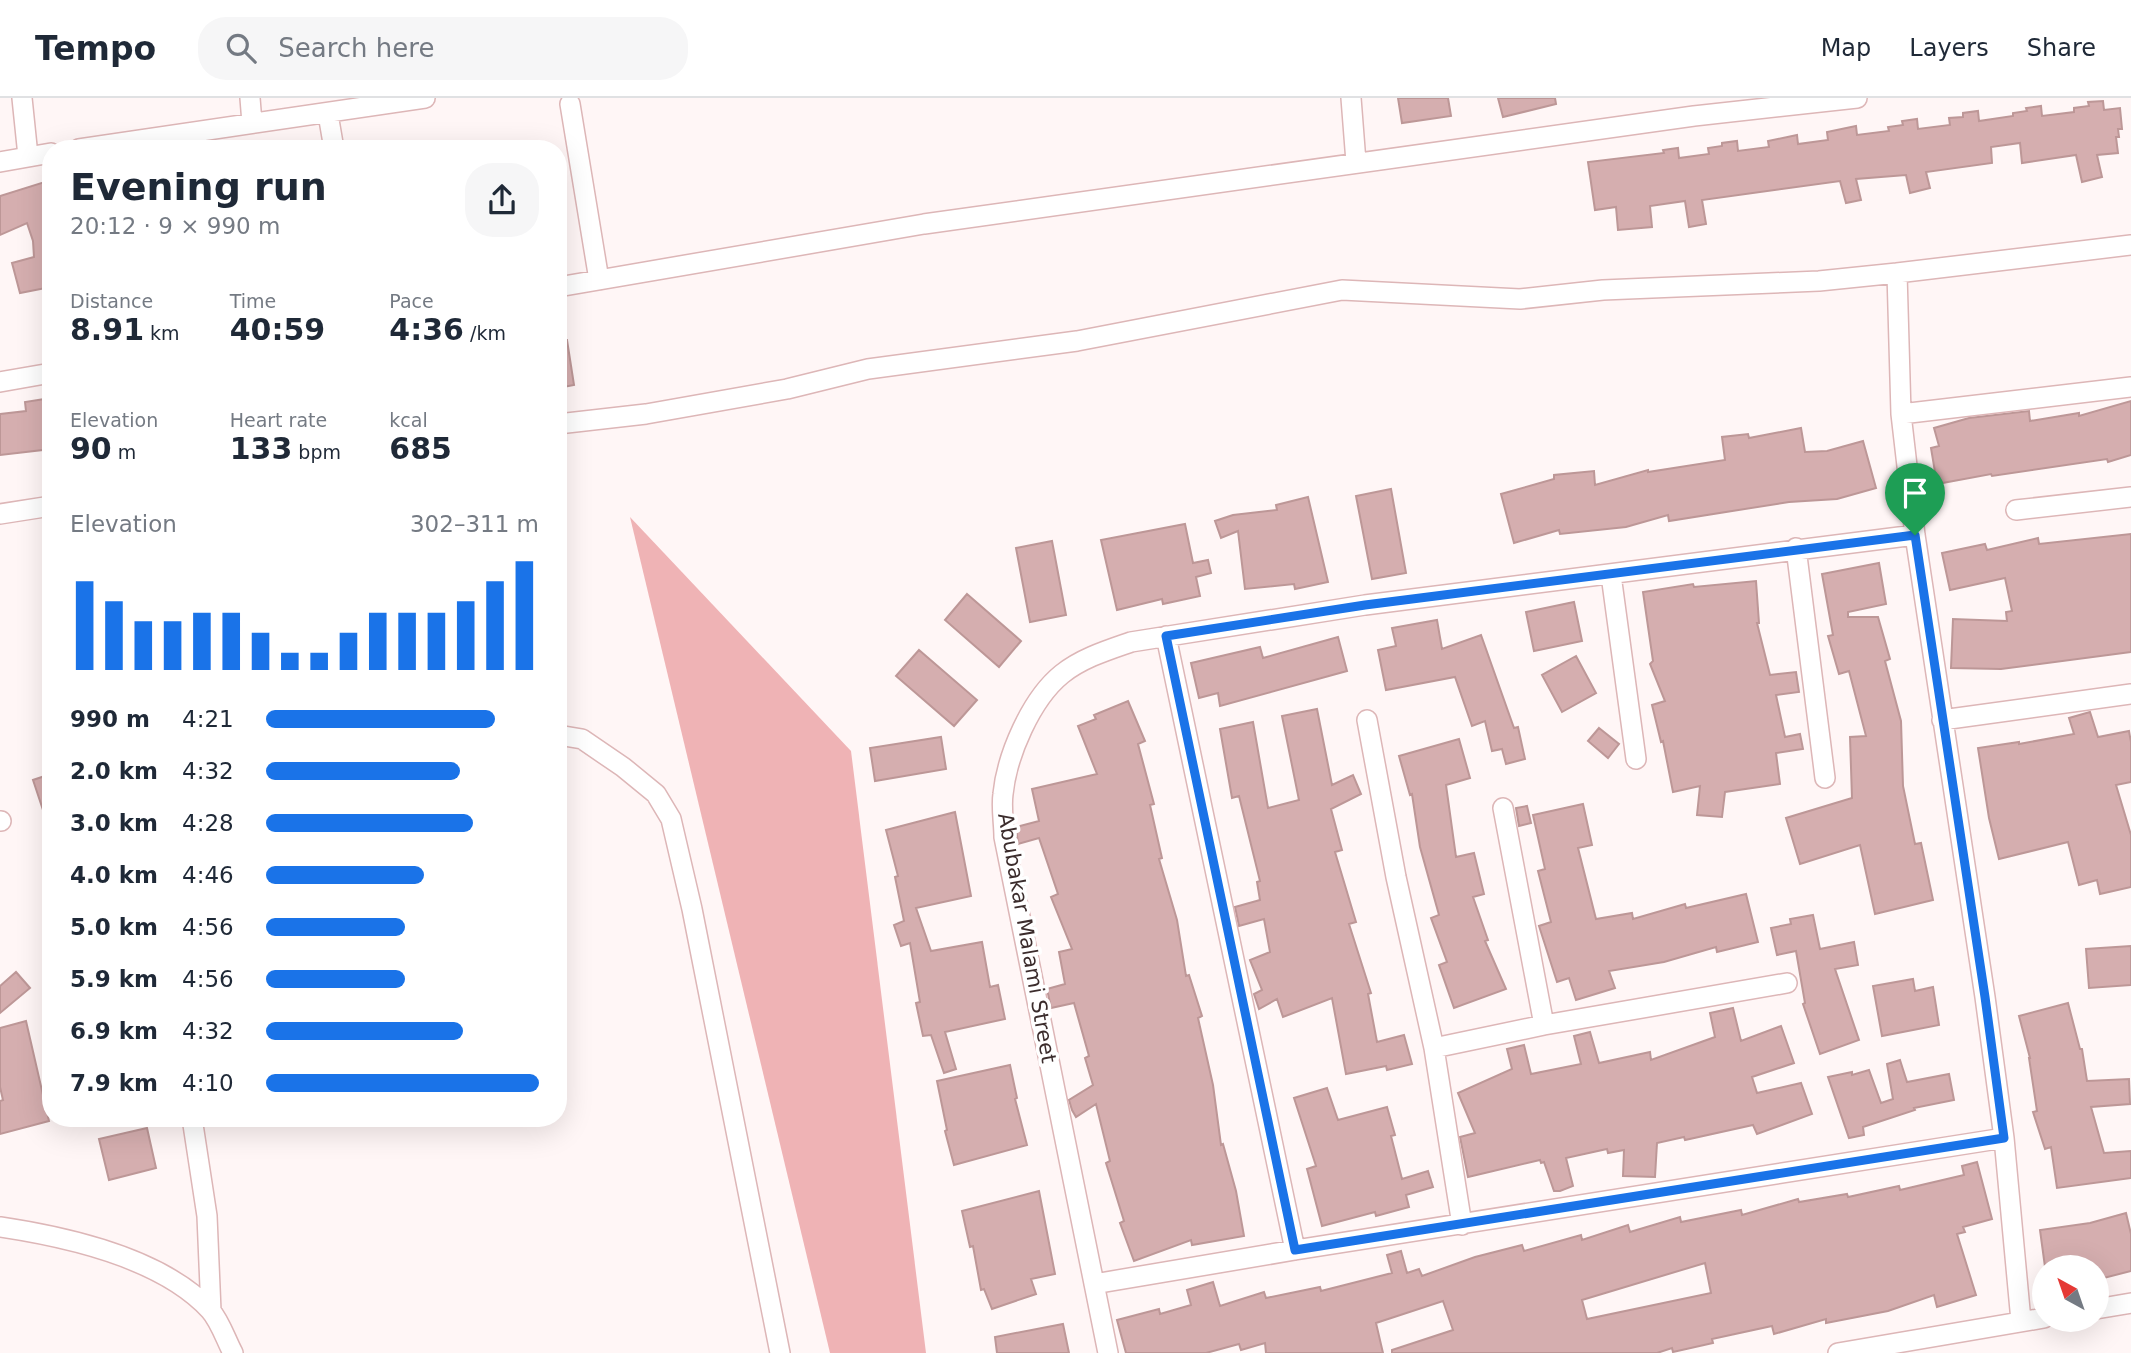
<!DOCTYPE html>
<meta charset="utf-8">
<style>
:root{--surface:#fff;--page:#f6f6f7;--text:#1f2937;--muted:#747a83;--line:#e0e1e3;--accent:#1a73e8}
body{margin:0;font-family:"DejaVu Sans",sans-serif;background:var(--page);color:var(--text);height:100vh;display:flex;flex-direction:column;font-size:26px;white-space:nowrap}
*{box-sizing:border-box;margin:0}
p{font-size:23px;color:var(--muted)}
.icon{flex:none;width:38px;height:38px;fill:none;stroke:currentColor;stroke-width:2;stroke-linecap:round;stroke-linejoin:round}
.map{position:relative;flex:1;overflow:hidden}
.sheet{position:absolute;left:42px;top:42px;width:525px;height:987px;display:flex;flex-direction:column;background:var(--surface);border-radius:28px;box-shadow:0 7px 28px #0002}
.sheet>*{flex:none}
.needle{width:46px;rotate:320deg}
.controls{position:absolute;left:2032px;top:1157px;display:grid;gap:14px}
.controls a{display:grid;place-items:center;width:77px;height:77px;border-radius:50%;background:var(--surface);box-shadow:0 7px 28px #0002;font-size:35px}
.pin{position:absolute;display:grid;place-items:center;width:60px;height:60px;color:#fff;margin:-72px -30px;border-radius:50% 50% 50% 0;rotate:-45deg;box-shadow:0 0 7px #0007}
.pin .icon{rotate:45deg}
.round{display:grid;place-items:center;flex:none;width:74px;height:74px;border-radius:28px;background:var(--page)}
.headline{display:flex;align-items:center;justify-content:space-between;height:119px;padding:0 28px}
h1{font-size:38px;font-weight:800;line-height:52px}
.figures{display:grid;grid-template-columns:repeat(3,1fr);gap:10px;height:119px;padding:7px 28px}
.figures div{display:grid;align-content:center}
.figures b{font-size:30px;font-weight:800}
.figures small{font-size:19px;font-weight:400}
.figures p{font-size:19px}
.chart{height:196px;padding:14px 28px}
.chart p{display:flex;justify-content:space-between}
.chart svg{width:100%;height:126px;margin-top:7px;stroke:var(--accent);stroke-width:6}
ul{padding:0 28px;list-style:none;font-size:23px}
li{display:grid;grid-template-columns:112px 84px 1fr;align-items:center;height:52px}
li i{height:18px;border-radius:9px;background:var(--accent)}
header{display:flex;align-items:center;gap:42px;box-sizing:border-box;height:98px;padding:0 35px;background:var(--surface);border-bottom:2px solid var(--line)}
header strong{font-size:33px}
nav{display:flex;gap:38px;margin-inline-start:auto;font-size:24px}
.search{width:490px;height:63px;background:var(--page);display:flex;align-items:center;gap:18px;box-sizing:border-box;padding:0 24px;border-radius:28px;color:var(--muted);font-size:26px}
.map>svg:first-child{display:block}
.green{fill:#efb3b5}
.building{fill:#d5aeaf;stroke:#bd9797;stroke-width:2;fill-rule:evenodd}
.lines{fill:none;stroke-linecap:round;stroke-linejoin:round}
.minor-casing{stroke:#ddb6b7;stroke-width:22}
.minor{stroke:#fff;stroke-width:19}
.route-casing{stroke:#fff;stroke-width:14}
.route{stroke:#1a73e8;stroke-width:9}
.labels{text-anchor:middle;stroke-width:7;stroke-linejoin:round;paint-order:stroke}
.street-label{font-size:21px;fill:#3b2c2c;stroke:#fff}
</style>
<header>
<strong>Tempo</strong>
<div class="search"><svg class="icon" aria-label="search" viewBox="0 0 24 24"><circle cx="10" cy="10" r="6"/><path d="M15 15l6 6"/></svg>Search here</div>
<nav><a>Map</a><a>Layers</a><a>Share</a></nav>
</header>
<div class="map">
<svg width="2131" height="1255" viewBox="0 0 2131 1255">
<rect width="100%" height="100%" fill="#fff6f6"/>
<path class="green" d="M630,419l221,234 75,602h-96z"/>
<path class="building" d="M1398,0h50l3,18 -49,7z
M1498,0h57l1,6 -53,13z
M2103,3l1,9 16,-2 2,21h-4l1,8h-3l2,16 -21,2 5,22 -20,5 -6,-27 -54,8 -2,-20 -29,4 1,16 -66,9 4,16 -20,5 -4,-18 -50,4 5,21 -15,3 -6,-22 -138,19 4,24 -17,3 -4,-26 -35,5 2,21 -34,3 -2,-23 -21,3 -7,-48 76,-9 -1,-3 15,-2 1,10 30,-4 -1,-6 14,-2v-3l15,-2 1,10 31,-4 -1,-6 29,-6 1,9 30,-4 -1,-8 29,-6 1,9 32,-4 -1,-4 15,-2 -1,-4 15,-2 1,10 32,-4 -1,-7 14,-1v-4l15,-2 1,10 34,-5v-3l14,-2 -1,-3 15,-2 1,10 32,-4v-4l15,-2 -1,-4z
M51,82v107l-31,6 -8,-30 22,-6 -1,-16 -6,-18 -27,12v-39z
M558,242h9l7,45 -16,3z
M51,300v51l-51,6v-41l26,-3 -1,-9z
M2131,303v54l-23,7 -1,-3 -115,17 -1,-2 -54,10 -6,-36 8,-2 -5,-18 35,-10 60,-7 1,10 49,-8v3z
M1801,330l4,24 22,-1 36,-10 13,47 -39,11 -48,3 -120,19 -1,-6 -42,12 -66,7 -1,-4 -45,13 -13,-49 53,-15v-4l40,-4 1,14 53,-15v2l77,-12 -3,-23 26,-3 1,4z
M1391,391l15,84 -34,6 -16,-83z
M1308,399l20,85 -33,7 -1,-5 -49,5 -7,-58 -17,7 -6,-17 18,-6 44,-5 -1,-5z
M1185,426l8,39 15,-3 3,13 -15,4 4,19 -37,8 -1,-5 -45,11 -16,-70z
M2131,436v118l-130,17 -50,-1 2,-49 54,2 -1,-9 6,-1 -7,-33 -55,12 -8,-37 43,-9 2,6 51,-12 1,6z
M1052,443l14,74 -36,7 -14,-74z
M1879,465l7,41 -38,8v5h30l12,42 -5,2 16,60 2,65 12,58 6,-1 12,57 -58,14 -15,-69 -60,19 -14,-46 66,-20 -2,-61 16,-1 -17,-65 -10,3 -11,-38 5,-1 -11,-61z
M1756,483l3,42h-2l13,52 26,-3 3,20 -23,3 9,42 15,-3 3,15 -27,4 4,31 -55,8 -3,25 -25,-2 3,-29 -27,6 -10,-51 -2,1 -9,-37 13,-4 -15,-37 3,-3 -10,-69 50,-8 1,3z
M967,496l54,47 -22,26 -54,-47z
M1574,504l8,39 -48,10 -8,-39z
M1437,522l5,29 39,-14 33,93 4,-1 7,32 -19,5 -4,-15 -10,2 -7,-30 -13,5 -17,-49 -69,13 -8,-40 18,-4 -4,-18z
M1338,539l9,34 -127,35 -2,-13 -19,5 -8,-35 69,-16 3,11z
M919,552l58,50 -23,26 -58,-50z
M1576,558l20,37 -34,19 -20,-37z
M1128,603l17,40 -7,3 16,60 -4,1 12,53 -3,1 18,61 9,56 3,-1 13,41 -4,2 15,67 8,60 2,-1 13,47 8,45 -52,9 -1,-5 -57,21 -14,-38 4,-2 -18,-58 4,-2 -14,-57 -20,13 -4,-7 -3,-10 24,-15 -8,-27 4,-2 -15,-53 -23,5 -4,-19 18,-5 -6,-32 13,-3 -21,-52 7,-3 -19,-56 -21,6 -2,-17 23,-6 -7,-32 65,-15 -19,-48 18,-7 -2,-4z
M1317,611l15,76 21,-10 8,19 -30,15 11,41 -7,2 21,70 -7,2 22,69 -3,1 9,48 27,-7 8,29 -25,6 -1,-4 -40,8 -14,-76 -49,19 -6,-18 -18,10 -5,-15 8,-4 -12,-30 20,-8 -6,-33 -25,7 -4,-19 25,-7 -3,-18 3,-1 -21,-85 -7,2 -12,-69 33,-7 15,86 31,-8 -17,-84z
M2090,614l8,25 31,-6 2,11v40l-15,3 15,50v52l-31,7 -3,-14 -18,5 -11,-43 -69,17 -10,-41 -11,-70 41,-6v2l55,-10 -5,-16z
M1599,630l20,16 -11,14 -20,-17z
M941,639l5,32 -71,12 -5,-33z
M1459,641l11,39 -24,7 10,72 18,-4 10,41 -11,3 15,43 -3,1 21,48 -52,19 -15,-43 8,-3 -16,-44 8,-3 -19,-68 -8,-53 -2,1 -11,-39z
M51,676v51h-3l-15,-45z
M1583,706l9,41 -14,3 18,71 36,-6 1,6 52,-15 1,4 60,-14 12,48 -41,10 -1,-5 -52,15 -55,9 6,17 -39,12 -7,-22 -12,4 -18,-56 12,-4 -13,-51 7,-2 -12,-54z
M1527,708l4,17 -12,3 -3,-18z
M955,714l16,84 -55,12 15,43 51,-9 8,45 8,-2 7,34 -60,13 11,37 -12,4 -13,-38 -8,1 -7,-33 4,-1 -10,-59 -9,3 -7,-21 10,-4 -9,-44 3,-1 -12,-46z
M1813,817l7,34 34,-7 4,23 -23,4 24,71 -39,14 -17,-50 2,-1 -9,-52 -19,4 -6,-27 20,-4 -1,-5z
M2131,848v39l-42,3 -3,-39z
M16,874l14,16 -30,25v-27z
M1913,881l2,12 18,-4 6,38 -57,11 -9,-50z
M2068,905l12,46h2l5,32 42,-2 1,25 -39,3 13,46 27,-2v27l-74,10 -6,-41 -6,2 -12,-37 4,-1 -8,-53h1l-11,-42z
M1733,910l8,33 40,-15 13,37 -42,14 5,16 44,-10 11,31 -55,20 -4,-9 -68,15 -1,-3 -27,6 -2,34 -32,-1 1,-26 -16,3 -1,-4 -41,9 7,28 -13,5h-6l-10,-29 -3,1 -1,-3 -72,17 -8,-40 15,-4 -17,-40 54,-24 -5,-20 17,-4 7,29 50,-10 -7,-28 16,-4 9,31 51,-11 1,8 64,-23 -5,-24z
M26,923l23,100 -49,13v-33l3,-1 -3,-13v-59z
M1900,962l7,22 42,-8 5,26 -40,8 1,2 -52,17 1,8 -15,3 -21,-61 24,-5v3l17,-5 12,33 12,-4 -6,-35z
M1010,967l7,33 -2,1 12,46 -73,20 -9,-34 2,-1 -10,-49z
M1327,990l11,32 49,-13 8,28 -4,1 11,43 26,-8 5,16 -27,8 3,12 -33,9 -1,-4 -53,14 -15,-57 9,-3 -22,-68z
M147,1030l9,40 -47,12 -10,-41z
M1977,1064l15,57 -29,8 2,5 -8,2 19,61 -39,12 -3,-12 -46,16 -62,12v-4l-52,15 -2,-8 -60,13 1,4 -40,9 -1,-4 -15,5h-265v-3l61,-20 -10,-29 -67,22 7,30h-117l-1,-10 -24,7 -2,-6 -33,9h-80l-9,-33 42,-11 1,5 31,-9 -4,-15 26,-8 7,24 44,-14 2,6 54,-11 1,4 71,-18 -5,-18 14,-4 6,22 12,-4 3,7 53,-19 47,-12 2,6 57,-16 1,5 46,-15 2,7 50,-15 1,5 60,-12 1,5 56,-16 1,3 48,-8 1,3 51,-11 1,4 64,-15 -2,-9zM1705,1165l6,30 -124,26 -5,-19z
M1039,1093l16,83 -24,5 5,15 -44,15 -8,-20 -3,1 -8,-44 -3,1 -8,-36z
M2126,1115l5,21v37l-35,9v-13h-51l-5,-37 50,-7z
M1063,1226l6,29h-72l-2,-16z"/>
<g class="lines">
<defs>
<path id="minor" d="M22,0l6,58
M250,0l2,25
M1351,0l5,64
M570,6l29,176
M328,16l6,35
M79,51l346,-51
M0,64l51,-9
M558,189l366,-63 770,-108 163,-18
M0,284l51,-9
M1901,316l230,-27
M558,326l88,-10 141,-25 81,-20 209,-28 265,-51 178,9 83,-9 216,-9 78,-8
M2016,412l115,-13
M0,416l51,-8
M1796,450l29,230
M1611,477l25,184
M1166,538l129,614
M1367,622l29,157 38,171 28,177
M1942,622l189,-26
M558,637l24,4 41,28 33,27 15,25 21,90 88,444
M1503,710l41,217
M0,723h1
M1434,950l110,-23 243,-42
M192,1020l15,98 4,95
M0,1129c67,10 162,31 210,83 10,11 16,30 23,43
M1094,1186l201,-34 709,-112
M2096,1211l35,-6
M2021,1223l-17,-183 -19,-141 -70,-462 -14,-121 -4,-141 234,-28
M1108,1255l-104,-516c0,-14 -3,-29 -1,-43 4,-39 28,-95 59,-120 20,-16 46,-24 69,-32l234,-37 550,-70
M1838,1255l206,-35"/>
</defs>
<use href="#minor" class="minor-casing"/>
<use href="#minor" class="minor"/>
</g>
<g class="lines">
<defs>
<path id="route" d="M1915,437l70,462 19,141 -709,112 -129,-614 199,-31z"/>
</defs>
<use href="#route" class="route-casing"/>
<use href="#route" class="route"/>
</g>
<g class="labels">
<g class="street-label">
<text transform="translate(1027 840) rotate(80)" y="7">Abubakar Malami Street</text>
</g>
</g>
</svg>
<div class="controls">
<a><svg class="needle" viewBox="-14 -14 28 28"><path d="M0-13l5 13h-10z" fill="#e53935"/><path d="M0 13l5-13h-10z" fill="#747a83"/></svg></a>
</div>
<div class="pin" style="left:1915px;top:437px;background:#1e9e55"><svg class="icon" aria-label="arrive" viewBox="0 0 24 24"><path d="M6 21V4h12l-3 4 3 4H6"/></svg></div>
<section class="sheet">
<div class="headline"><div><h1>Evening run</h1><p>20:12 · 9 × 990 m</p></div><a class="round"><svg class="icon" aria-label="share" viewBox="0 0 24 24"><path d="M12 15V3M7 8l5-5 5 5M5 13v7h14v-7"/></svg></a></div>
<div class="figures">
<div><p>Distance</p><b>8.91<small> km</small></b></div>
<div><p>Time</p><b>40:59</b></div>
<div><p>Pace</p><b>4:36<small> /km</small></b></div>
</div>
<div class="figures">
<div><p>Elevation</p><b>90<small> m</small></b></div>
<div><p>Heart rate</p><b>133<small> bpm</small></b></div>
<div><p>kcal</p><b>685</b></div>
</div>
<div class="chart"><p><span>Elevation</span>302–311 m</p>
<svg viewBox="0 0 160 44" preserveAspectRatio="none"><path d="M5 44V13M15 44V20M25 44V27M35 44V27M45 44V24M55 44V24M65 44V31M75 44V38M85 44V38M95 44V31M105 44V24M115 44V24M125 44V24M135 44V20M145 44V13M155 44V6"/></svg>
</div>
<ul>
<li><b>990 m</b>4:21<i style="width:84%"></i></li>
<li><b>2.0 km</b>4:32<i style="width:71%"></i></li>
<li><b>3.0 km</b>4:28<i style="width:76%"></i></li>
<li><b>4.0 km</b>4:46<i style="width:58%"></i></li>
<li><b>5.0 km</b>4:56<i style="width:51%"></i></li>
<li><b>5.9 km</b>4:56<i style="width:51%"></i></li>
<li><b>6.9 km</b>4:32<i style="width:72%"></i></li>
<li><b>7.9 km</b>4:10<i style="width:100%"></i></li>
</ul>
</section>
</div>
